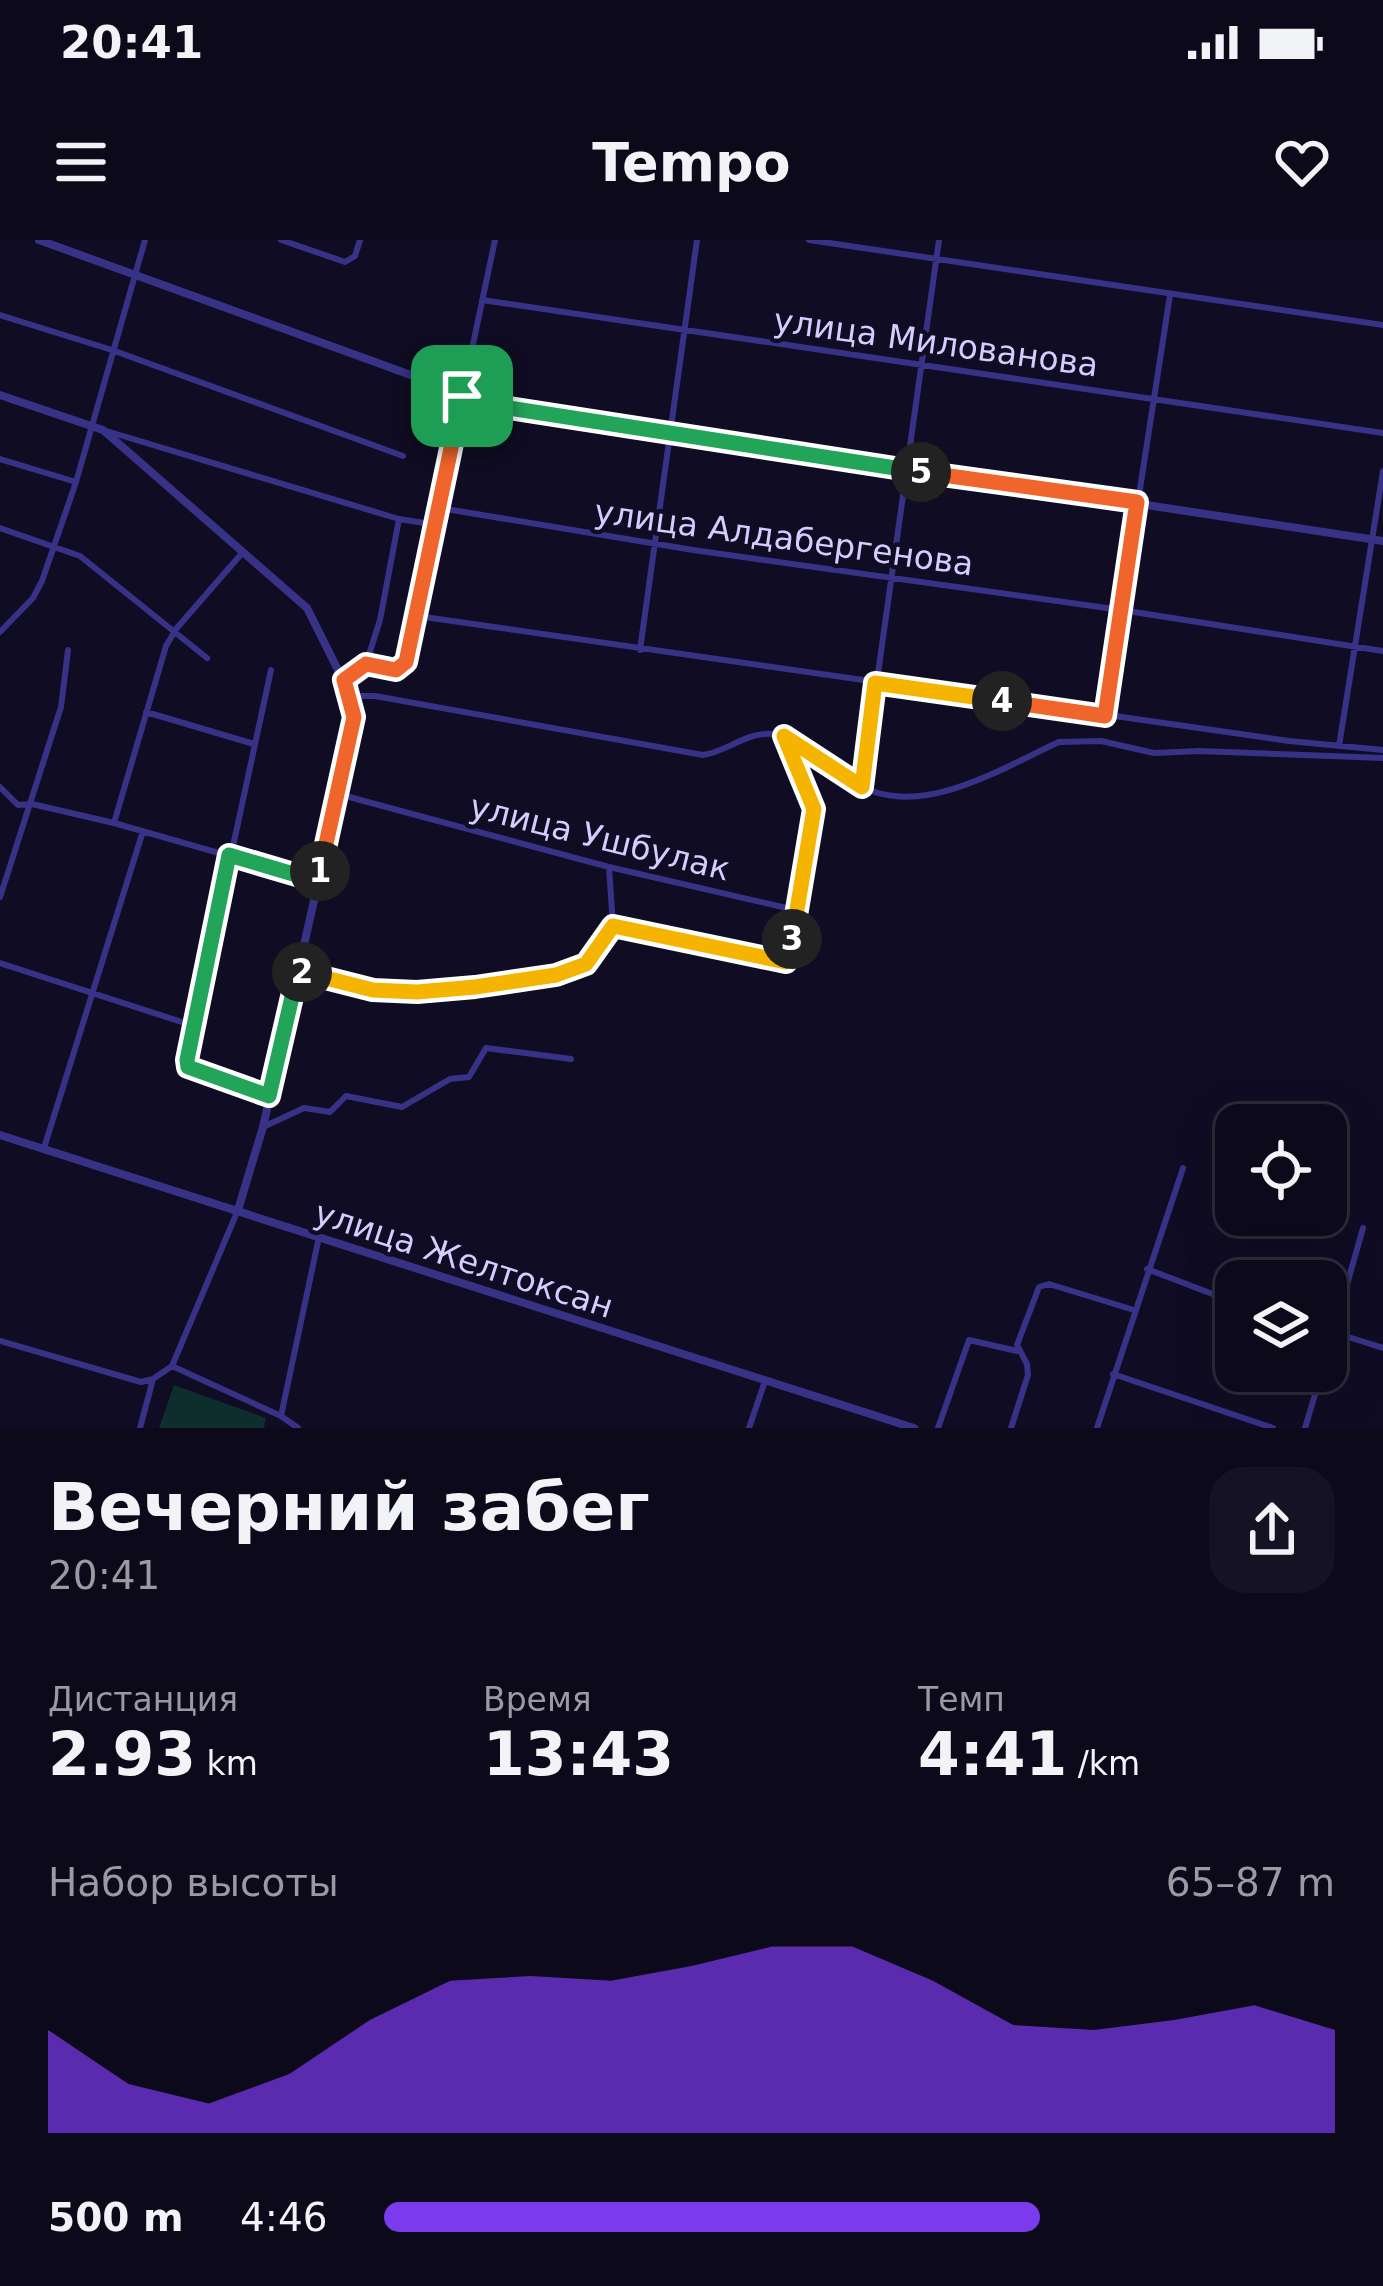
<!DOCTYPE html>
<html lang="ru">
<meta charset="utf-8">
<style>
:root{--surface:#0c091a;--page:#151223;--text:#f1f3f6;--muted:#9a9aa2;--line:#2c2a39;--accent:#7c3aed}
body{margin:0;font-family:"DejaVu Sans",sans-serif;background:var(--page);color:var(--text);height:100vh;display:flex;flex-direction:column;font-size:45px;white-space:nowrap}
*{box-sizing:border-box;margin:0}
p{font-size:39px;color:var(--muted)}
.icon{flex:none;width:66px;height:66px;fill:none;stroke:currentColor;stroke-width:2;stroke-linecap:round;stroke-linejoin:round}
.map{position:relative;height:1188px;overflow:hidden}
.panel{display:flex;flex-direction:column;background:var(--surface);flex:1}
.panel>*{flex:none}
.controls{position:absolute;left:1215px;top:864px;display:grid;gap:24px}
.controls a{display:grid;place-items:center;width:132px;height:132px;border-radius:24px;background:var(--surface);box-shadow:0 12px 48px #0002,0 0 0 3px var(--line);font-size:60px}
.pin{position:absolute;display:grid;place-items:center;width:102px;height:102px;color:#fff;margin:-51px;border-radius:24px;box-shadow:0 6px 18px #0006}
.km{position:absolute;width:60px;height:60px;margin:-30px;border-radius:50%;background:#222;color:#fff;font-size:33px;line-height:60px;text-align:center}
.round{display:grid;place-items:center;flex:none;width:126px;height:126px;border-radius:36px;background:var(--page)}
.head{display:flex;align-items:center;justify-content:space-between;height:204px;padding:0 48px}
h1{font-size:66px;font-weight:700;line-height:90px}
.stats{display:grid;grid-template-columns:repeat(3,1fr);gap:18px;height:204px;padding:12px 48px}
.stats div{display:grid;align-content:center}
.stats b{font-size:60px;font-weight:700}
.stats small{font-size:33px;font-weight:400}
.stats p{font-size:33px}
.chart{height:336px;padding:24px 48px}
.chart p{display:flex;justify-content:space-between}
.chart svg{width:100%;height:216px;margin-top:12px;fill:var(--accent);opacity:.7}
ul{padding:0 48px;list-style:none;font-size:39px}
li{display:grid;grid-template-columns:192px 144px 1fr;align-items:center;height:90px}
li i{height:30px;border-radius:15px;background:var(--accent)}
.status{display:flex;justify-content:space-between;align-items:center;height:84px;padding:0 60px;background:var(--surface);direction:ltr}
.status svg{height:33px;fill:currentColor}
header{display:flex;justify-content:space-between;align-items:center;height:156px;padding:0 48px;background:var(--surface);font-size:54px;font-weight:700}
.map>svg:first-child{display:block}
.green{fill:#0e2d2d}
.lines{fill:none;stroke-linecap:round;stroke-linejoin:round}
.minor{stroke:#383286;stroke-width:6}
.tertiary{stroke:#383286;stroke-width:8}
.split-1-casing{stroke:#fff;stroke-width:24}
.split-2-casing{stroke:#fff;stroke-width:24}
.split-3-casing{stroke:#fff;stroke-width:24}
.split-4-casing{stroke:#fff;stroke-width:24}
.split-5-casing{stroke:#fff;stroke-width:24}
.split-6-casing{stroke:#fff;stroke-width:24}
.split-1{stroke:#f0652b;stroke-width:15}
.split-2{stroke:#22a559;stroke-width:15}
.split-3{stroke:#f5b400;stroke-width:15}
.split-4{stroke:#f5b400;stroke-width:15}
.split-5{stroke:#f0652b;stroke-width:15}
.split-6{stroke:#22a559;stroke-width:15}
.labels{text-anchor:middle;stroke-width:9;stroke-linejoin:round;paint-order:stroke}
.street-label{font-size:33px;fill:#d5cdff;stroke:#100c23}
</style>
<div class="status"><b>20:41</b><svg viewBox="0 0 49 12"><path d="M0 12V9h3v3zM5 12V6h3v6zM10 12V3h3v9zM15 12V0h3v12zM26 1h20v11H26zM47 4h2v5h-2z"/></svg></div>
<header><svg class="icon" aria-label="menu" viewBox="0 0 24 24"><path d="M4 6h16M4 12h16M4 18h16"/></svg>Tempo<svg class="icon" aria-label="heart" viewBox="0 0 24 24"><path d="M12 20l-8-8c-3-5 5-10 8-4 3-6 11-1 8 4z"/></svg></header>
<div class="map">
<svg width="1383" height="1188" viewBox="0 0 1383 1188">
<rect width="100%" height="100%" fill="#100c23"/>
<path class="green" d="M174,1145l92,33 -2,10h-105z"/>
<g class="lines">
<path class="minor" d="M281,0l64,22 10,-6 5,-16
M809,0l574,85
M482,60l901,133
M0,75l112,35 291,106
M103,190l296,89 38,6
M0,219l76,23
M440,268l253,42 428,60 262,41
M0,288l80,28 127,102
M417,376l872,125 94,9
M0,392l33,-34 9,-17 34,-99 69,-242
M640,410l57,-410
M366,424l30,6 10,-8 89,-422
M344,440l22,-16 14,-44 19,-101
M351,456h24l328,59c22,-3 40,-20 62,-21 26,-2 48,18 67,32 12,9 25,20 40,25 60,22 134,-25 187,-49l42,-1 53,12 45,-2 184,7
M146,472l108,32
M1105,475l65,-420
M785,499l29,70 -14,102
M1339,506l44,-275
M0,547l18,18 14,-1 82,19 203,58
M862,547l77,-547
M114,583l52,-177 10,-17 67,-77
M609,627l4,59
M0,657l61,-190 7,-57
M0,723l194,63
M298,731l75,19 44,2 58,-5 81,-12 30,-11 27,-38 173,36 14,-51 -191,-44 -271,-73
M269,856l-74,-25 -8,-11 84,-390
M263,887l41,-19 26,4 16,-16 56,11 48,-28 19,-2 17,-29 85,11
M44,908l99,-317
M1147,1029l89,34
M1326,1090l57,18
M0,1101l141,41 12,-3 19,-13 66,-156
M1326,1119l37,-131
M172,1126l109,50 17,12
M1113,1134l160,54
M281,1176l38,-179
M140,1188l13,-49
M749,1188l16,-47
M938,1188l31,-88 48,11
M1011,1188l17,-53 -1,-11 -10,-19 22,-58 10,-3 85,26
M1097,1188l86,-260
M1305,1188l17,-57"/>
<path class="tertiary" d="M39,0l457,166 887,135
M0,155l103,35 204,178 44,88 3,21 -16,77 -75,333 -25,83
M0,895l914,293"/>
</g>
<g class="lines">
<defs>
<path id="split-1" d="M320,631l34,-154 -10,-37 22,-16 30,6 10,-8 56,-266"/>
<path id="split-2" d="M302,732l-4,-1 -29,125 -81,-29 -1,-7 42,-205 88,26 3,-10"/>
<path id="split-3" d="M302,732l71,18 44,2 58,-5 81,-12 30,-11 27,-38 173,36 6,-23"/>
<path id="split-4" d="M792,699l22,-130 -30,-73 78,51 13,-104 127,18"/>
<path id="split-5" d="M921,232l216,30 -32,214 -103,-15"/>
<path id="split-6" d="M462,156l34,10 425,66"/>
</defs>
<use href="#split-1" class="split-1-casing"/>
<use href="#split-2" class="split-2-casing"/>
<use href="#split-3" class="split-3-casing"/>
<use href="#split-4" class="split-4-casing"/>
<use href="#split-5" class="split-5-casing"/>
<use href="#split-6" class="split-6-casing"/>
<use href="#split-1" class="split-1"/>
<use href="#split-2" class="split-2"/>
<use href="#split-3" class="split-3"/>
<use href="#split-4" class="split-4"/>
<use href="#split-5" class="split-5"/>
<use href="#split-6" class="split-6"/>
</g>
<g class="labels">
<g class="street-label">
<text transform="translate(936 102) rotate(8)" y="12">улица Милованова</text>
<text transform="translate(784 297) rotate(8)" y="12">улица Алдабергенова</text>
<text transform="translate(600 597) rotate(14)" y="12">улица Ушбулак</text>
<text transform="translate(464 1019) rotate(18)" y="12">улица Желтоксан</text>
</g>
</g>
</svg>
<div class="controls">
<a><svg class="icon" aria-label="locate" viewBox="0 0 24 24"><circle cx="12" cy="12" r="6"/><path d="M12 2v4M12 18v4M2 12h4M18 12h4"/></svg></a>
<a><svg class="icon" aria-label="layers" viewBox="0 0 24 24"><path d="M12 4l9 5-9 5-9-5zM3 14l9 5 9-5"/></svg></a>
</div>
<div class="pin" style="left:462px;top:156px;background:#1e9e55"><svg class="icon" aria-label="arrive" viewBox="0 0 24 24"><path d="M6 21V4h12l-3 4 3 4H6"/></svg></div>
<b class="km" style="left:320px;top:631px">1</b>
<b class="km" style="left:302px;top:732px">2</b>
<b class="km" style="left:792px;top:699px">3</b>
<b class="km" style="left:1002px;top:461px">4</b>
<b class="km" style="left:921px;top:232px">5</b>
</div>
<section class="panel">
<div class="head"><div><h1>Вечерний забег</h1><p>20:41</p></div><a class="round"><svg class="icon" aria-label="share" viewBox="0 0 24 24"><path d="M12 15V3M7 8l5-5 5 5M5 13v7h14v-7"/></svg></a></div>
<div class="stats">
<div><p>Дистанция</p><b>2.93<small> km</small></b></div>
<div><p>Время</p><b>13:43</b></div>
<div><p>Темп</p><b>4:41<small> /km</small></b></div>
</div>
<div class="chart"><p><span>Набор высоты</span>65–87 m</p>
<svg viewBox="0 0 160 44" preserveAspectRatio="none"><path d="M0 44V23L10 34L20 38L30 32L40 21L50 13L60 12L70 13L80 10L90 6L100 6L110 13L120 22L130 23L140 21L150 18L160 23V44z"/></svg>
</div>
<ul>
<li><b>500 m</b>4:46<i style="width:69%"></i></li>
</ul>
</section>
